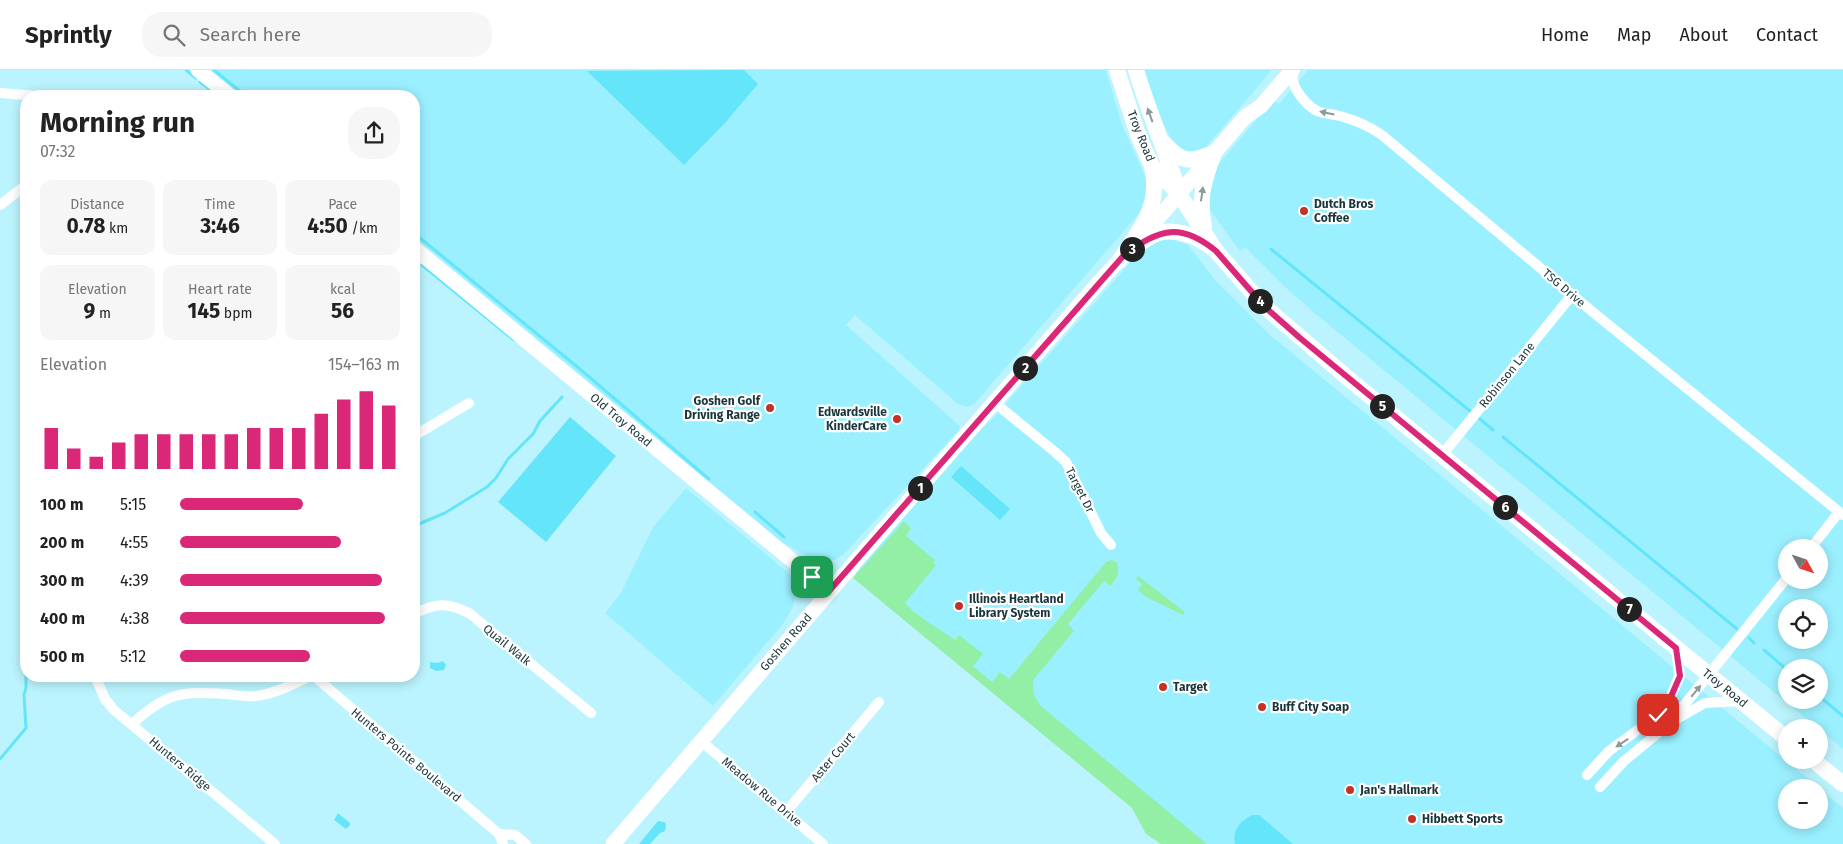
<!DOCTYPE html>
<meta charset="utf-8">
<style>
:root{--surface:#fff;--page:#f6f6f6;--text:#222;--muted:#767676;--line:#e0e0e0;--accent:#db2777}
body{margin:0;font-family:"Fira Sans",sans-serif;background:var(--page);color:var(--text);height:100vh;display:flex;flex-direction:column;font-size:19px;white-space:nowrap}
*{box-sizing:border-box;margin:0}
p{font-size:16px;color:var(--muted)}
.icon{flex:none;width:28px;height:28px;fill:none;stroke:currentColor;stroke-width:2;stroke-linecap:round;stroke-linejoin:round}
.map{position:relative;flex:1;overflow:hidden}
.panel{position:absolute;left:20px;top:20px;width:400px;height:592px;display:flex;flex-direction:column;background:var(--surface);border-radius:20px;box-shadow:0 2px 12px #0003}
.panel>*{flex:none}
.needle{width:32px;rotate:130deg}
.buttons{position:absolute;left:1778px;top:469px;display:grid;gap:10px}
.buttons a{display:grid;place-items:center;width:50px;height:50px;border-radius:50%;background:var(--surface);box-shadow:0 2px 12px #0003;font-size:25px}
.pin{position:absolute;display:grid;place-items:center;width:42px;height:42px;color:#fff;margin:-21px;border-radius:10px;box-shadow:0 2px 8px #0006}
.km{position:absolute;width:25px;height:25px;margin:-12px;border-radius:50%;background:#222;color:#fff;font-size:14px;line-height:25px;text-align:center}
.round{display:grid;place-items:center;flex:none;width:52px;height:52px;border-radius:20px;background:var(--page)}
.overview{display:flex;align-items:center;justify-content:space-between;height:85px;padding:0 20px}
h1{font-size:28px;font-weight:700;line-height:38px}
.figures{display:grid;grid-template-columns:repeat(3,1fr);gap:8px;height:85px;padding:5px 20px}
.figures div{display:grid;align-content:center;border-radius:12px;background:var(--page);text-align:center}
.figures b{font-size:21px;font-weight:700}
.figures small{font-size:14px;font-weight:400}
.figures p{font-size:14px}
.chart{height:140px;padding:10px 20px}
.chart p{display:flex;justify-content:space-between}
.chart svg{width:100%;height:90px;margin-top:5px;stroke:var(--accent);stroke-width:6}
ul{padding:0 20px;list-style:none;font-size:16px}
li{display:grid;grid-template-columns:80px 60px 1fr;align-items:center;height:38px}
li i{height:12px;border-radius:6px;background:var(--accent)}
header{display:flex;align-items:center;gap:30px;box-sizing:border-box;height:70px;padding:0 25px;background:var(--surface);border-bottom:1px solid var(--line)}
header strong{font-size:24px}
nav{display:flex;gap:28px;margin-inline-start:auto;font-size:18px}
.search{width:350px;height:45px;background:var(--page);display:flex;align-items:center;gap:12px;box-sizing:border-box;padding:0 18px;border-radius:20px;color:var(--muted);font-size:19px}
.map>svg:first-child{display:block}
.built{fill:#9bf0ff;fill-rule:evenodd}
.green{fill:#93efa5}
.water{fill:#64e5f9}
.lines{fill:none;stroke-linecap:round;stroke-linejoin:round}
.stream{stroke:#64e5f9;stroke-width:3}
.street{stroke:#fff;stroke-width:10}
.secondary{stroke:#fff;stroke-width:15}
.primary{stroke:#fff;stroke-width:16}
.oneway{fill:#8c9a9d}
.route-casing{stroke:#fff;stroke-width:10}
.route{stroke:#db2777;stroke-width:6}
.poi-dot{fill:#c03326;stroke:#fff;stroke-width:2}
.labels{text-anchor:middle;stroke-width:4.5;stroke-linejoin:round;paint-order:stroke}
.street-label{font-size:12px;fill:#18363b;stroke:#fff}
.poi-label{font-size:12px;font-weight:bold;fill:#18363b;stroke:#fff;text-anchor:start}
</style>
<header>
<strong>Sprintly</strong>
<div class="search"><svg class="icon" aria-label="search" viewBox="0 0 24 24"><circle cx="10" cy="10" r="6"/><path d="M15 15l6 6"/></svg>Search here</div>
<nav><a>Home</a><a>Map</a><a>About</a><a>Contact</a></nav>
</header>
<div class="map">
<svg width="1843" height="774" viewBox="0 0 1843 774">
<rect width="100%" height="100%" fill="#bbf4fe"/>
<path class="built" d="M210,0h896l16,55 24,53 1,12 -5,20 -167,193 -7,4 -10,-3 -103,-89 -9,10 114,101 -1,4 -115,124 -7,5 -11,3 -17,-5 -27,-15 -368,-305v-141h-172z
M1144,0h128l-66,77 -9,5h-9l-14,-6 -16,-34z
M1308,0h535v679l-526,-434 -33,-29 -39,-39 -5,4 -33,-45 3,-26 8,-15 55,-65 6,4zM1786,478h33v32h-33zM1786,538h33v32h-33zM1786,598h33v32h-33z
M1170,169l18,6 28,36 52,52 550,454 -32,1v32h33v-32l24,20v36h-663l-326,-272 111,-126 29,-29 150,-170 8,-5z
M686,418l99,82 10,9 3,11 -6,19 -9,15 -70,82 -108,-93 16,-20 32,-66z"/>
<path class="green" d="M904,451l7,7 -5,8 29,24 -2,3 3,2 -31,38c16,17 31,23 50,37l4,-5 24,19 -10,12 19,16 8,-10 9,7 97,-117 6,-2 5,3c3,9 0,17 -7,23l-6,-5 -36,43 6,7 -40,48c-2,11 0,18 7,27l166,138h-46l-15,-10 -14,-26 -279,-230z
M1138,506l47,36 -2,3 -37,-18 -8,-7 4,-6 -6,-5z"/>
<path class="water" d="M744,0l14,14 -34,40 -40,41 -97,-94z
M570,347l46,39 -70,86 -48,-40z
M961,396l49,43 -10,11 -49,-43z
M443,591l3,4 -2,5 -8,1 -6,-3v-6l7,1z
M338,743l12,10v2l-4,4 -12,-9z
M1252,745h7l34,29h-58c-3,-13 5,-23 17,-29z
M658,751l6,1 2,2 -1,7 -5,2 -10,11h-11z"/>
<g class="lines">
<path class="stream" d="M186,0l10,8
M214,0l32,26
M200,12l18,14
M414,163l167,137 128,109
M1271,179l199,162
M422,195l92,75
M25,217l1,3
M1480,349l13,11
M1503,367l234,192
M755,442l29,25
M414,456l31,-13 42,-26 9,-9 12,-19 25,-25 7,-13 22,-24
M1749,568l5,5
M1764,580l22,19
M1819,626l24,20
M0,689l26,-31 -2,-33 2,-7v-55"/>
<path class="street" d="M1295,0c-9,13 11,35 22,41 7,3 15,3 23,5 15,4 29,10 42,19l212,178 249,202
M0,23l37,3
M0,135l26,-20
M995,333l60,49 11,10 35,71 10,12
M414,366l55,-33
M1442,385l130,-160
M1811,478l28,-36
M414,544c21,-11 33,-12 55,-1l122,100
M95,606l10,23 9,11 161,134
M314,606l185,158 4,10
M1677,649l28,-16 36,-2
M132,654c34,-31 48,-33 94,-30 9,1 21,3 30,2 18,-2 38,-12 54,-20
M701,671l122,103
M1587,705l22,-24 49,-36 11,-14 10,-25 -3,-28
M1600,717l24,-26 44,-36 118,-146
M786,742l93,-110
M499,764l16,1 11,9"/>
<path class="secondary" d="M198,0l32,26
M414,178l415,343
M613,774l249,-290 238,-273 54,-58 91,-106 16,-11 31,-36"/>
<path class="primary" d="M1117,0l21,65 14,31 27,28 37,57 49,56 84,72 437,359
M1136,0c12,40 29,79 42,119
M1164,73c18,20 25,20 50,10
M1204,157c-6,-29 0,-47 10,-74
M1127,183c10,-7 20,-16 31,-20 18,-5 39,3 53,14
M1120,190c13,-21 34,-45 34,-71 1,-8 -1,-16 -2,-23
M1813,690l30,24"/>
</g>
<defs><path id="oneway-solid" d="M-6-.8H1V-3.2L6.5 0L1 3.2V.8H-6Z" transform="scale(1.25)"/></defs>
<g class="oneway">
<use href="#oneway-solid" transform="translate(1327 43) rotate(-168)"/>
<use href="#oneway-solid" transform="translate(1150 45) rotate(-110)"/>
<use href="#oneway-solid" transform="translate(1202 124) rotate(-82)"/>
<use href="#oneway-solid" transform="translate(1696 621) rotate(-50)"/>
<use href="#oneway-solid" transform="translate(1622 673) rotate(146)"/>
</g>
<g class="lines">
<defs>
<path id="route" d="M812,507l17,14 296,-337c35,-25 55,-32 91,-3l49,56 35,31 376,310 4,28 -11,25 -11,14"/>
</defs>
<use href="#route" class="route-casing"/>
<use href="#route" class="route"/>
</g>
<g class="poi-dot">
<circle cx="1304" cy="141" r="5"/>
<circle cx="770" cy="338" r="5"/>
<circle cx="897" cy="349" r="5"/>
<circle cx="959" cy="536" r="5"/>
<circle cx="1163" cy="617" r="5"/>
<circle cx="1262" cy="637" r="5"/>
<circle cx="1350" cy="720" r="5"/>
<circle cx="1412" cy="749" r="5"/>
</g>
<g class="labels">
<g class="street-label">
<text transform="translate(1141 66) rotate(68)" y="4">Troy Road</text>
<text transform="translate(1564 218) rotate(40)" y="4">TSG Drive</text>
<text transform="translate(1507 305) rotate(-51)" y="4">Robinson Lane</text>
<text transform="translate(621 350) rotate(40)" y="4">Old Troy Road</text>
<text transform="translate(1080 420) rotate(63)" y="4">Target Dr</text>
<text transform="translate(786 572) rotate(-49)" y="4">Goshen Road</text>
<text transform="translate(507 575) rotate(39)" y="4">Quail Walk</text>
<text transform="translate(1725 618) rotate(39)" y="4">Troy Road</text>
<text transform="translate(406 685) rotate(40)" y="4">Hunters Pointe Boulevard</text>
<text transform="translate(833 687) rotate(-50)" y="4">Aster Court</text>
<text transform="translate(180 694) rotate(40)" y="4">Hunters Ridge</text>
<text transform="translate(762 722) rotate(40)" y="4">Meadow Rue Drive</text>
</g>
<g class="poi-label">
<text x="1314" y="138">Dutch Bros<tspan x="1314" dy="14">Coffee</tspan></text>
<text x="760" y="335" text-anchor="end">Goshen Golf<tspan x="760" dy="14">Driving Range</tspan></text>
<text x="887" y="346" text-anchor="end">Edwardsville<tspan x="887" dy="14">KinderCare</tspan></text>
<text x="969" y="533">Illinois Heartland<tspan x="969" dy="14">Library System</tspan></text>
<text x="1173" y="621">Target</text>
<text x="1272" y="641">Buff City Soap</text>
<text x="1360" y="724">Jan's Hallmark</text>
<text x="1422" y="753">Hibbett Sports</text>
</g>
</g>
</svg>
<div class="buttons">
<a><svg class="needle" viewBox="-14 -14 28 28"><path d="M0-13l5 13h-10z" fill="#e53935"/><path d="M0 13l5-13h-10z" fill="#767676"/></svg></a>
<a><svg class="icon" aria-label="locate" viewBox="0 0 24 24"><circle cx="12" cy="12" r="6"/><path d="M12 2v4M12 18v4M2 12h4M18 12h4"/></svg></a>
<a><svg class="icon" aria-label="layers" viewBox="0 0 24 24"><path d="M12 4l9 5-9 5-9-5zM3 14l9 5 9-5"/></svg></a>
<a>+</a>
<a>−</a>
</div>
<div class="pin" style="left:812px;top:507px;background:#1e9e55"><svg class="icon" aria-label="arrive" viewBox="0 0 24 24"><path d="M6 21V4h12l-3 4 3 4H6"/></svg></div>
<div class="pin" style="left:1658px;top:645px;background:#d93025"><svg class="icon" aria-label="check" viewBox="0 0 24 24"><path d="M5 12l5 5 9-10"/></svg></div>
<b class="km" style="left:920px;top:418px">1</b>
<b class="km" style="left:1025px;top:298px">2</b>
<b class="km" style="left:1132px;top:179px">3</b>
<b class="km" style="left:1260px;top:231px">4</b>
<b class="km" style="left:1382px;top:336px">5</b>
<b class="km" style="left:1505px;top:437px">6</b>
<b class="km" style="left:1629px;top:539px">7</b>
<section class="panel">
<div class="overview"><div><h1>Morning run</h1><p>07:32</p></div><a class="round"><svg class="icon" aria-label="share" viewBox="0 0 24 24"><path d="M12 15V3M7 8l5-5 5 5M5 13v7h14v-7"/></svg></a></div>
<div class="figures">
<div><p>Distance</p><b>0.78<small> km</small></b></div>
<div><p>Time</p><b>3:46</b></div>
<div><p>Pace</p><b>4:50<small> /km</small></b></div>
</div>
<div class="figures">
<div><p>Elevation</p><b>9<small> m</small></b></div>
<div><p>Heart rate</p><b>145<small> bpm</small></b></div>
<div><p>kcal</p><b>56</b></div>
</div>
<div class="chart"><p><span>Elevation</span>154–163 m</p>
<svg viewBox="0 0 160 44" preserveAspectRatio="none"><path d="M5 44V24M15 44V34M25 44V38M35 44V31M45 44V27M55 44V27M65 44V27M75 44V27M85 44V27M95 44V24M105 44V24M115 44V24M125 44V17M135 44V10M145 44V6M155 44V13"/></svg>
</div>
<ul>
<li><b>100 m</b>5:15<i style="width:56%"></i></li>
<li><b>200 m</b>4:55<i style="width:73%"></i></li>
<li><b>300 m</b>4:39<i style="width:92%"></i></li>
<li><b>400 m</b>4:38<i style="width:93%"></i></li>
<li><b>500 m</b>5:12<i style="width:59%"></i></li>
</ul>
</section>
</div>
